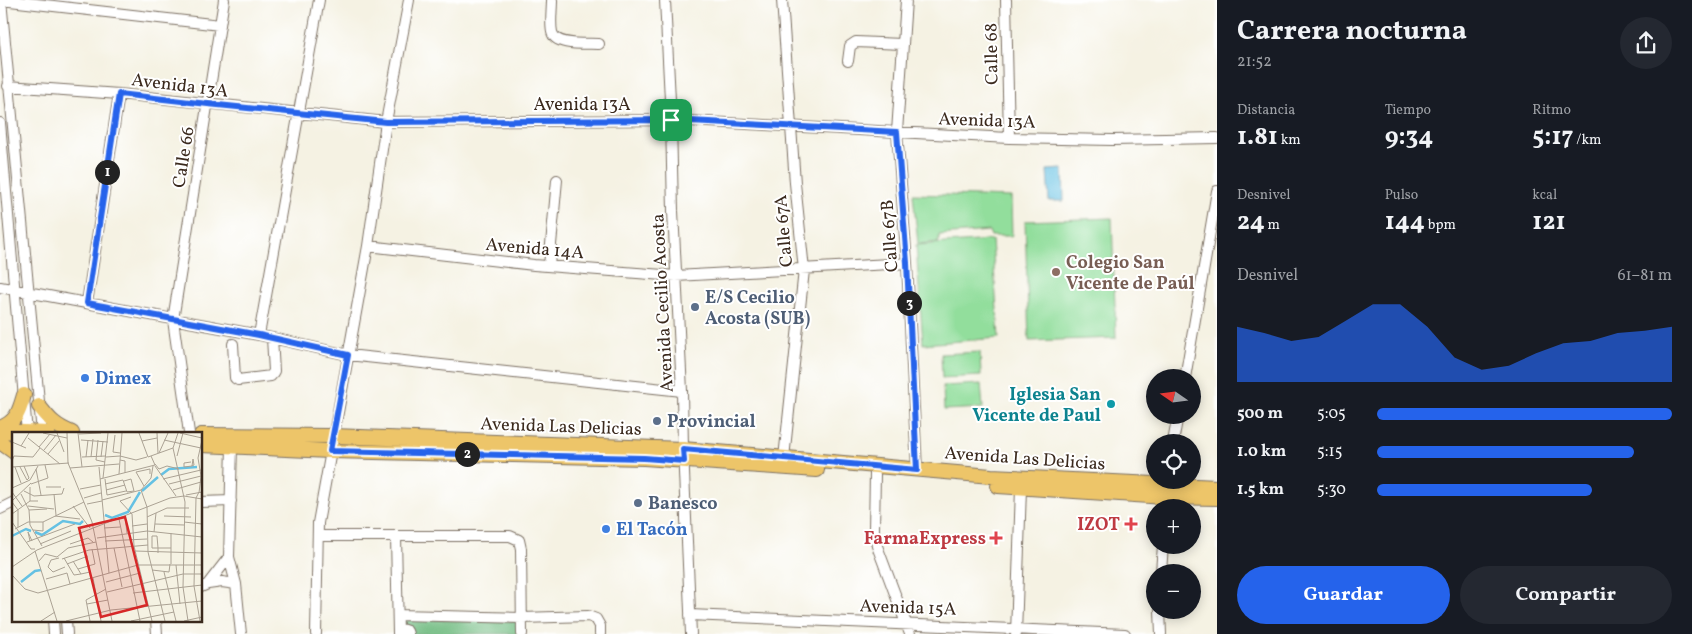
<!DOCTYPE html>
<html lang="es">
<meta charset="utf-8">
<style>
:root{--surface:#171b24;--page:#242831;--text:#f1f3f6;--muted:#9ea1a6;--accent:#2563eb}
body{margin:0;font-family:Vollkorn,serif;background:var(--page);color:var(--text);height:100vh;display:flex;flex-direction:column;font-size:19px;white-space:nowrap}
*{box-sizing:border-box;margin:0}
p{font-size:16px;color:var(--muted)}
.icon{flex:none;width:28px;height:28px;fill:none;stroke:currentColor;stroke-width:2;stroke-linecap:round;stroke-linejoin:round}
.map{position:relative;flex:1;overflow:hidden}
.sheet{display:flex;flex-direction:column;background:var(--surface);width:475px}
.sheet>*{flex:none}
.needle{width:32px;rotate:284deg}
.buttons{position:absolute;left:1146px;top:369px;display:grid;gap:10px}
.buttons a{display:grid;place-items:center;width:55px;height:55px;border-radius:50%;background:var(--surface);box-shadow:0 2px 12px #0003;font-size:25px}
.pin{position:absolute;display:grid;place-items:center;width:42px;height:42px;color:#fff;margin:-21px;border-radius:10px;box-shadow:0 2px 8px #0006}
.km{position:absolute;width:25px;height:25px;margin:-12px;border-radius:50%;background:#222;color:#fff;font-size:14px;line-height:25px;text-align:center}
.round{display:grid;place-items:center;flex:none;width:52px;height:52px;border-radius:26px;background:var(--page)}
.headline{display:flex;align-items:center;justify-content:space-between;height:85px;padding:0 20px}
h1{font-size:28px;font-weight:700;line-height:38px}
.figures{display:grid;grid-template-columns:repeat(3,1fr);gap:8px;height:85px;padding:5px 20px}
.figures div{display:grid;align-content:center}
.figures b{font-size:25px;font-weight:700}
.figures small{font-size:14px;font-weight:400}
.figures p{font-size:14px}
.chart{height:140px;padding:10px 20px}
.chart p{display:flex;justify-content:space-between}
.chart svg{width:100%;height:90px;margin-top:5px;fill:var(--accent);opacity:.7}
.action{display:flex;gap:10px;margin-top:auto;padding:10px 20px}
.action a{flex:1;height:58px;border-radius:30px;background:var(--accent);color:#fff;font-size:20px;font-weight:700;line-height:58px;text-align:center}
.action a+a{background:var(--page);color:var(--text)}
ul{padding:0 20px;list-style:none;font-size:16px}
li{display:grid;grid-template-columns:80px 60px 1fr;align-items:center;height:38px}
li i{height:12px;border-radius:6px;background:var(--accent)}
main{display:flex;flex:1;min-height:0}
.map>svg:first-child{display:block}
.green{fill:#92de9c;stroke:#66845d}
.forest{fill:#75bd84;stroke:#587451}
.water{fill:#65c1e3;stroke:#507680}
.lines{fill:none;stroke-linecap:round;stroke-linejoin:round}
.minor-casing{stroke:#7c7063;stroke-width:12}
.major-casing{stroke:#7c7063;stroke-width:16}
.minor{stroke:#fff;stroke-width:10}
.major{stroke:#edc569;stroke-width:14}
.route-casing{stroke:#fff;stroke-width:10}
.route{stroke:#2563eb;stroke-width:6}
.education-dot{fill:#8d6e63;stroke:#fff;stroke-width:2}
.service-dot{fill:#5c6f8a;stroke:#fff;stroke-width:2}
.shop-dot{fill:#3f7fe0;stroke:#fff;stroke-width:2}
.culture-dot{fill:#0f9aa8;stroke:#fff;stroke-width:2}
.health-dot{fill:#e0444e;stroke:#fff;stroke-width:2}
.labels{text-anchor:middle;stroke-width:4;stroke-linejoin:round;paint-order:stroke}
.street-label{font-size:18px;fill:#3b2a1e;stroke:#fff}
.education-label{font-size:18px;font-weight:bold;fill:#785e54;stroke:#fff;text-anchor:start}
.service-label{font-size:18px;font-weight:bold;fill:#4e5e75;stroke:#fff;text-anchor:start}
.shop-label{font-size:18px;font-weight:bold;fill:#366cbe;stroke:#fff;text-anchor:start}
.culture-label{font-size:18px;font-weight:bold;fill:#0d838f;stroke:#fff;text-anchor:end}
.health-label{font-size:18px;font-weight:bold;fill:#be3a42;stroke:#fff;text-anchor:end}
.inset-river{fill:none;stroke:#65c1e3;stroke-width:2.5}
.inset-road{fill:none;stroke:#aba294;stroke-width:1}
.view{fill:#d62828;fill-opacity:0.15;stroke:#d62828;stroke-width:2.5}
.inset-edge{fill:none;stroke:#3b2a1e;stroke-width:2.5}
</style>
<main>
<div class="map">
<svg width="1217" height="634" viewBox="0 0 1217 634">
<rect width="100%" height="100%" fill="#fff"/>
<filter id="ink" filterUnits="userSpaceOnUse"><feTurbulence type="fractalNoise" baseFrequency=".02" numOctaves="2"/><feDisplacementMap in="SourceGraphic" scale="10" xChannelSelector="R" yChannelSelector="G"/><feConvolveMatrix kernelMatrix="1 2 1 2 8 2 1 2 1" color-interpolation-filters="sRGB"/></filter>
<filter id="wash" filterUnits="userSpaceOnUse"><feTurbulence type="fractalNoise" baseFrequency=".0096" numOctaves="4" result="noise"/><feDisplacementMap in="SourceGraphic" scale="20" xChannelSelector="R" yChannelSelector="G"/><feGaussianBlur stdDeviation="1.12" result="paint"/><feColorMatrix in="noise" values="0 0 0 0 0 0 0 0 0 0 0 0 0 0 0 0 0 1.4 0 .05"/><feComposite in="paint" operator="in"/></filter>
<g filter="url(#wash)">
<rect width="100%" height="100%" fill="#f5f2e3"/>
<path class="green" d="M913,194l98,3 1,39h-21l-2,-5 -50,4v7l-21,2z
M1112,218l4,120 -87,3 -4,-120z
M992,240l7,98 -76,6 -7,-99z
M980,352l1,24 -39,2 -1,-24z
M981,384l2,24 -39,2 -1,-24z"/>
<path class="forest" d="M402,619l116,2 1,13h-117z"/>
<path class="water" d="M1063,169l1,32h-15l-2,-31z"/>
</g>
<g filter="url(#ink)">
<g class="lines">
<defs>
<path id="minor" d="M1,0l41,433
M1,0l219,25
M552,0c0,10 -2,23 0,32 3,15 35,11 47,12
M665,0l6,120 2,91 9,180 1,58 8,185
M782,0l13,183 9,87 -20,188
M906,0l-9,132 10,131 10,207
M1006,0l3,138
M848,61l2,-15 6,-4 46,2
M8,86l111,8 267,28 285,-2 338,18 103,2 105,-2
M0,123l27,310
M368,246l18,-124 23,-122
M549,266l8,-86
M0,287l259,48 89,20 334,36
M87,303l32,-209
M259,335l60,-335
M233,344l2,34 3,2 33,-4 3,-5 -2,-33
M1185,378l32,-187
M189,433l-16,-113 51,-320
M1173,442l5,-27
M232,446l-3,111 7,27 5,50
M875,474l-1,56 3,16 33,88
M201,502l30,-1
M1164,508l2,-17
M0,509l14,-7
M318,536h192l9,4 2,9 1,85
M396,536l2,98
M1161,572l2,-27
M208,584l14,-2 14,2
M201,587l7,-3 21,-27
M1160,610l1,24
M398,615l124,3 66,-2 8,3 4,7v8
M690,615l435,19
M53,620l1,14
M66,620l1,14
M156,620l1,14
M398,628l9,3 1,3
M316,634l2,-111 50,-277 166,19 142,11 231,-13
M1016,634l5,-146"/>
<path id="major" d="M39,406c11,14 16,20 33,27
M0,428c17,-7 19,-16 24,-33
M0,431l48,2
M201,435l132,1 350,13 308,27 226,11
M0,442l14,10
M201,445l129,6 314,7 173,12
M998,486l167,11 52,1"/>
</defs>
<use href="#minor" class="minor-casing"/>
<use href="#major" class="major-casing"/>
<use href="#minor" class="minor"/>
<use href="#major" class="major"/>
</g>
</g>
<g class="lines" filter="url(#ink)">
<defs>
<path id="route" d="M119,94l89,10 178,18 285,-2 226,12 10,131 10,207 -234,-21 1,12 -40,-3 -314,-7 18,-96 -89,-20 -172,-32z"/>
</defs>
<use href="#route" class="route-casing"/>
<use href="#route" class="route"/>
</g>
<circle class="education-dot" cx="1056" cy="272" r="5"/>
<g class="service-dot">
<circle cx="695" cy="307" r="5"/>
<circle cx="657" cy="421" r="5"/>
<circle cx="638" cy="503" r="5"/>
</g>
<g class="shop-dot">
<circle cx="85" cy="378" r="5"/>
<circle cx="606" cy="529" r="5"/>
</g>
<circle class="culture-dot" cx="1111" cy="404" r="5"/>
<g class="health-dot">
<path d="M1128.5 516.5h5v5h5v5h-5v5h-5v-5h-5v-5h5z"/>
<path d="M993.5 530.5h5v5h5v5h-5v5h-5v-5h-5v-5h5z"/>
</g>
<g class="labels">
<g class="street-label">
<text transform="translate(991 54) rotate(-91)" y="6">Calle 68</text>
<text transform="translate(180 85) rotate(7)" y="6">Avenida 13A</text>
<text x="582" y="110">Avenida 13A</text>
<text transform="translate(987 120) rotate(2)" y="6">Avenida 13A</text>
<text transform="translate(183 157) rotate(-81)" y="6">Calle 66</text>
<text transform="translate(783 231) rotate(-95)" y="6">Calle 67A</text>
<text transform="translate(889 236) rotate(-94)" y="6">Calle 67B</text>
<text transform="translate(535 248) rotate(5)" y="6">Avenida 14A</text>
<text transform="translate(662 303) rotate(-93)" y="6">Avenida Cecilio Acosta</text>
<text transform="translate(561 426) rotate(2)" y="6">Avenida Las Delicias</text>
<text transform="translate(1025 458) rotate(4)" y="6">Avenida Las Delicias</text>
<text transform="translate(908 607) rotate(2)" y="6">Avenida 15A</text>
</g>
<g class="education-label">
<text x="1066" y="268">Colegio San<tspan x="1066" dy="21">Vicente de Paúl</tspan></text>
</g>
<g class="service-label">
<text x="705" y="303">E/S Cecilio<tspan x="705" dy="21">Acosta (SUB)</tspan></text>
<text x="667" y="427">Provincial</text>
<text x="648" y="509">Banesco</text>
</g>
<g class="shop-label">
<text x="95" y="384">Dimex</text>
<text x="616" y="535">El Tacón</text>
</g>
<g class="culture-label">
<text x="1101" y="400">Iglesia San<tspan x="1101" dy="21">Vicente de Paul</tspan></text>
</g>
<g class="health-label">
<text x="1120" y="530">IZOT</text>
<text x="986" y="544">FarmaExpress</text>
</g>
</g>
<g transform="translate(12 432)">
<rect width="190" height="190" fill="#f5f2e3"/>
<path class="inset-river" d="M149,43l8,-6 28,-2M130,59l16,-14M93,83l7,3 16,-6 12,-20M23,100l7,3 21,-14 17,3 3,-3M0,104l14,-7 5,2M9,150l14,-11 6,-1"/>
<path class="inset-road" d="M31,1l24,5M45,1l7,19M55,1l1,30 24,59 20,99M66,1l4,34M127,1l9,24 25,-9M145,1l1,20M168,1l22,5M67,2l22,-1M103,3l-2,17 7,1M16,6l32,26M69,8l27,2M86,8l-2,20 9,2M152,8l37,8M130,9l15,-3M0,10l14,6M9,14l8,-13M27,15l11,-13M161,16l12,54 -2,85 5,34M161,16l5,-15M32,18l12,-15M147,21l9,-20M36,22l11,-13M165,24l6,-23M70,25l24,-1M74,25l2,-17M79,25l2,-18M89,25l2,-16M94,25l14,-1 16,4 11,-3M108,28l5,1v12M0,29l2,-5 19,1 7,-9M179,30l-7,1v4l8,-1 2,-1 -1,-6 -1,7M143,32l4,5 8,-3 12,3M143,34l21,30M0,35l57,-4M3,35l6,16M8,35l7,13 2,-2 -5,-12M87,35l10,106M58,36l49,-4M24,37l5,26M107,42l3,-41M91,46l5,-45M88,47l55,-14 -4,-9M93,47l2,16 19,-4M151,47l38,-9M19,52l17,-6 -3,-13M93,52l18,-4 4,12 7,-1 -3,-12 -7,2M157,52l32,-8M132,54l-8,-14 14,-3v5M18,55v14h8M34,55h15M0,56l18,-8 8,-14M68,57l21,-4M94,58l19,-5M129,58l6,17 1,45 17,69M161,58l28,-8M12,59l10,5 28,-2 2,-6M0,60l10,14M187,60l-3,6 -2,88 6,35M187,61l2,-17 -3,-18 4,-18M9,62l8,16 1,15 12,21M42,62l2,21M174,63l16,-3M119,65l-11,4 12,13 2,32 18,75M72,66l17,-5M1,68l18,-17M90,68l39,-10 10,-12 2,-12M0,70l6,8v17M75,72l15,-3M16,74l26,3M61,74l17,22M17,78l18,-1M0,82l18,-13M43,84l25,3M152,84l27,1M113,85l2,16M135,85l20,-9h22M107,87l21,102M0,90l19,27h4M172,90l18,2M143,92l29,1M120,94l15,-2M92,96l16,-1M3,97l13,-7h15l41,-20M21,98l10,1v-9M142,100l2,-19M159,101v31M85,106l50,-7 55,6M18,109l-2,-9 4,9M93,109l42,-2M15,110l48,-18M28,112l31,-13M58,112l18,-6 5,4M102,116l34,-3M23,119l22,70M123,119l67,2M146,121v-5l-1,-12h-5v12h19M47,126l-8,2 -3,7 5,5 12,-5M52,126l10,17 7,-1M50,127l27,-9 25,-2 8,39M27,129l6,-7 12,3 11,-9 28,-6M61,129l8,13 9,-2 -3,-15M55,132l21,-8M164,133l4,39M0,135l25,-17 133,-52 14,-2 18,3M66,137l17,-5 -3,-15M140,138l17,2 1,-8M152,140l12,49M0,143l13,14 13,4 100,-28h64M81,146l8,43M34,147l21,-6 3,11M94,150l34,-9M95,160l76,-18h19M121,161l69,-8M75,172l21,-4M29,189l14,-9M54,189l45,-11 91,-9M78,189l-4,-21 20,-11M119,189l43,-9M172,189l18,-4"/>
<path class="view" d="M113,85l22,88 -46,12 -22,-89z"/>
<rect width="190" height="190" class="inset-edge"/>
</g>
</svg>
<div class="buttons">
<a><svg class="needle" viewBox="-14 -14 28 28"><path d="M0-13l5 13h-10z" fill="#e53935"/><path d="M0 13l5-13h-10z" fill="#9ea1a6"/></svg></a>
<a><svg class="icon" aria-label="locate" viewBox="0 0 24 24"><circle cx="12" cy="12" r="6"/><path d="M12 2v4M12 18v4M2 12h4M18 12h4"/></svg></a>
<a>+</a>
<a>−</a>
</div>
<div class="pin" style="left:671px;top:120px;background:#1e9e55"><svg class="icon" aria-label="arrive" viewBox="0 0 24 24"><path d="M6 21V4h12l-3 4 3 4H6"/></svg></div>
<b class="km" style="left:107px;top:172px">1</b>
<b class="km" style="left:467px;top:454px">2</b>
<b class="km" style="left:909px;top:303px">3</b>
</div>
<section class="sheet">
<div class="headline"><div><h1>Carrera nocturna</h1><p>21:52</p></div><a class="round"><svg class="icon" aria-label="share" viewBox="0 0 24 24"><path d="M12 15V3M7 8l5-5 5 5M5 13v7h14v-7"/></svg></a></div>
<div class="figures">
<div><p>Distancia</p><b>1.81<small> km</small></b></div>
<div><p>Tiempo</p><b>9:34</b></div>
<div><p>Ritmo</p><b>5:17<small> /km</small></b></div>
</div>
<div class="figures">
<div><p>Desnivel</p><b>24<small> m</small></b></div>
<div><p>Pulso</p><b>144<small> bpm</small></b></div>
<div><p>kcal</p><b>121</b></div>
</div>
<div class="chart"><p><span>Desnivel</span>61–81 m</p>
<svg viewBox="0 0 160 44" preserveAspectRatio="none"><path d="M0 44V17L10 20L20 24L30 22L40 14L50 6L60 6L70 17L80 32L90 38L100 36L110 30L120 25L130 24L140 20L150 19L160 17V44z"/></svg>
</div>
<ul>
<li><b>500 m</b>5:05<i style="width:100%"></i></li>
<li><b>1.0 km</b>5:15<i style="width:87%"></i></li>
<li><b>1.5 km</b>5:30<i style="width:73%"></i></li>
</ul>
<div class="action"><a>Guardar</a><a>Compartir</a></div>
</section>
</main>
